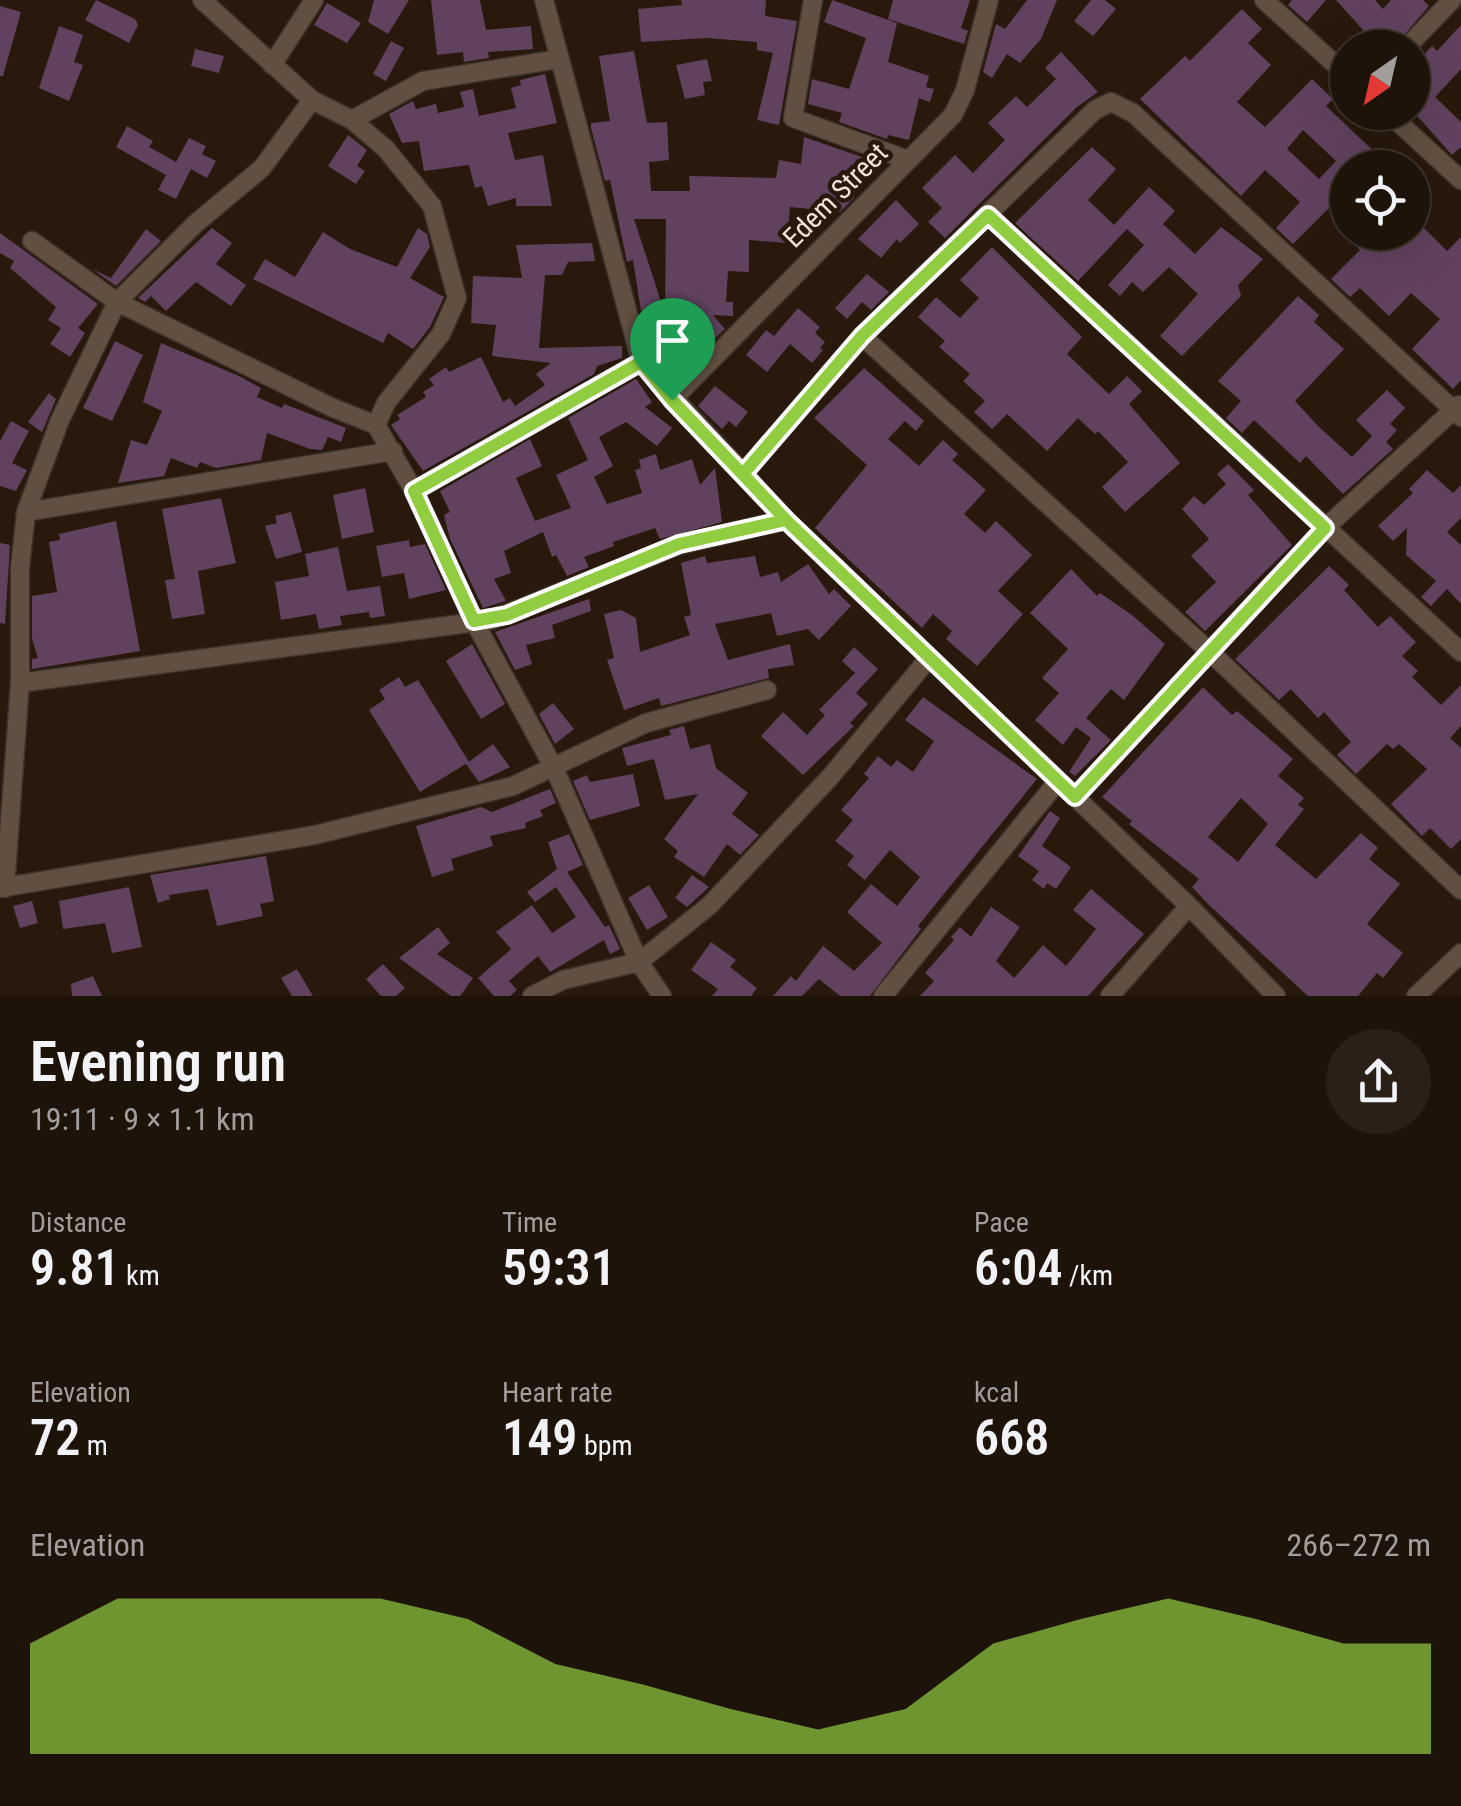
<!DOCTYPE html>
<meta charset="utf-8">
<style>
:root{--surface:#1e1309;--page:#2b2017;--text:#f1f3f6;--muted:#a19e9c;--line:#3c322a;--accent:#90cd40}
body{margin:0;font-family:"Roboto Condensed",sans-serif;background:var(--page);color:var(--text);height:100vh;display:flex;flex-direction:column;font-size:38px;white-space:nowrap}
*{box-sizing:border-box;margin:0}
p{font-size:32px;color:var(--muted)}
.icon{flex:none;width:55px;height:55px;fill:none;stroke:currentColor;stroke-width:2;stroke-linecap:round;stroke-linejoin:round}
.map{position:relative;height:996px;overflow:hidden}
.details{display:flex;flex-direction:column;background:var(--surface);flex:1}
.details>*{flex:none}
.needle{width:65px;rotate:214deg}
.fabs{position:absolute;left:1330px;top:30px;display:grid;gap:20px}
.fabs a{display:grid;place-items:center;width:100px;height:100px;border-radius:50%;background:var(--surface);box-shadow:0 10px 40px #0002,0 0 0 2px var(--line);font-size:50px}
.pin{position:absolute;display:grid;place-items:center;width:85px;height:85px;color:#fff;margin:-102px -42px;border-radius:50% 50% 50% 0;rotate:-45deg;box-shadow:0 0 10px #0007}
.pin .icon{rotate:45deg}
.round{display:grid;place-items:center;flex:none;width:105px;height:105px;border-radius:52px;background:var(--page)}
.headline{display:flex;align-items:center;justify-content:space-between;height:170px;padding:0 30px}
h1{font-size:55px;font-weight:600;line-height:75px}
.stats{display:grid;grid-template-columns:repeat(3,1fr);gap:15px;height:170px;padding:10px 30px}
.stats div{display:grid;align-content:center}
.stats b{font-size:50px;font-weight:600}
.stats small{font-size:28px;font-weight:400}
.stats p{font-size:28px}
.chart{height:280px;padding:20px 30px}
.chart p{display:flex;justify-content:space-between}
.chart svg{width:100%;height:180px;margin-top:10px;fill:var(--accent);opacity:.7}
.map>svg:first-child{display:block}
.building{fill:#60425e;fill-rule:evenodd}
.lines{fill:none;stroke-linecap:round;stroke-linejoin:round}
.minor-casing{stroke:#3d312c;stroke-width:21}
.minor{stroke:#615041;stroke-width:18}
.route-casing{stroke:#fff;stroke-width:20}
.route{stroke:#90cd40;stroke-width:12}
.labels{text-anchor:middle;stroke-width:9;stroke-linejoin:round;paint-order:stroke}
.street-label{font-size:28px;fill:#efe4dc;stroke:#28190c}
</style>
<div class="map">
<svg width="1461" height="996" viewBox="0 0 1461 996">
<rect width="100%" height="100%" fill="#28190c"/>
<path class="building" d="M96,0l39,19 3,6 -9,18 -44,-23z
M374,0h35l-21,34 -20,-12z
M431,0h49l6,30 45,-4 2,23 -45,3 1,6 -25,4 -1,-10 -26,3z
M681,0h85l-1,16 32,5 -18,104 -22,-5 16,-67 -16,-3v-8l-50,-4 -66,4 -3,-33 44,-4z
M832,0l65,23 -9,39 41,14 -3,11 8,2 -4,13 -11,-4 -10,42 -21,-5 -1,4 -48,-17 3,-9 -34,-9 4,-25 37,10 17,-51 -42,-16z
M893,0h77l-9,28 7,3 -4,13 -76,-25z
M1027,0h30l-16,39 -21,24 -13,-9 -15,24 -9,-6 13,-48 9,5z
M1091,0h14l11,9 -23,27 -19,-15z
M1292,0h34l-19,22 -19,-17z
M1336,0h39l8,9 8,-9h32l6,6 -36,42h-46l16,-18z
M327,3l34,20 -14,20 -33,-18z
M0,6l21,6 -18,64h-3z
M1242,9l20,20 -14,14 23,22 -34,37 28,25 47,-48 21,20 -7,7 53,50 -11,12h-20v32l-6,-5 -49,49 -17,-16 24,-26 -35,-32 -24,26 -101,-97 45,-43 5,5zM1303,130l33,31 -17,18 -32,-30z
M1461,25v44l-26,28 26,25v25l-9,8 -40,-45v-43l20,-21 5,5z
M59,26l24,9 -9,27 9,3 -14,36 -30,-13z
M391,41l13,7 -18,33 -13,-7z
M195,49l29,7 -5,17 -28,-7z
M634,51l13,72 20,-1 2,38 -20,2 2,29h39l-1,-15 87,2 3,-18 22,4 3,-27 75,26 -16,21 -7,-3 -2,17 -14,14 -50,-5 -3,36 -38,-3v32l-21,-1 -2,31h7v14l-20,-1 12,14 -52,49 -14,-24 -8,-45 -10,2 -8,-51 -6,2 -17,-82 -5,1 -14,-53v-5l19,-2 -11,-65zM634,219h32l-1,96 -10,-32z
M1061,52l37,40 -21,15 -132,131 -17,-16 14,-14 -20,-20 33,-33 18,18 32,-33 -17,-17 28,-27 11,11 29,-28 -11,-11z
M707,59l5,22 -9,1 2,13 -20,4 -9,-34z
M545,74l12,49 -49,10 7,27 28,-5 9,51h-36v-8l-28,8 -6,-20 -7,2 -6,-23 -45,6 -5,-30 -17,2 -13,-29 24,-13 3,8 20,-5 2,9 26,-6 -4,-15 13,-3 6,27 37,-8 -5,-20 10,-3 -1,-5z
M127,126l26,15 -4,6 27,15 13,-24 17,8 -4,8 14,7 -9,17 -16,-9 -15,30 -18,-9 8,-15 -50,-28z
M348,135l19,15 -10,16 8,5 -9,13 -28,-18z
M1092,147l24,22 -28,31 26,25 35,-38 26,24 -12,13 32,30 26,-27 42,32 -25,26 3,11 -59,60 -22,-20 38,-42 -29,-27 -26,25 -11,-10 -12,14 -12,-11 36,-40 -17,-16 -49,52 -63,-58z
M896,200l23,24 -19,19 -3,-4 -16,19 -23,-19z
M1420,224l27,27 14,-14v143l-8,9 -41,-40 28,-30 -29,-26 -22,23 -29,-28 -10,9 -19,-18 29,-29 -7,-7 10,-11h16l17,17z
M212,228l20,15 -16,21 30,21 -15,21 -35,-24 -30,29 -15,-15 -6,6 -7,-4z
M418,228l9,6 3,13 -20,31 34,19 -14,30 -17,22 -25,-16 -5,10 -130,-64 12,-20 30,18 28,-45 27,17 47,18z
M146,229l15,12 -45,45 -24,-17 19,9z
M0,233l98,71 -20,24 7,5 -15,24 -20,-13 11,-16 -13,-8 8,-13 -46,-39 4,-7 -14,-8z
M592,243l3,18 -27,1 -6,13h-17l-6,73 83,-2v12l-25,8 -3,8 -171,97 -32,-46 9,-6 -3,-4 29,-18 -3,-5 11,-7 -5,-6 17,-12 3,5 32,-15 22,45 7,-4 5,8 30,-21 -9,-11 15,-11 -59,-7 4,-31 -25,-2 2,-47 49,2 -6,-33z
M992,247l90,90 -15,17 42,40 18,-18 15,15 -13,13 51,59 -55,49 -23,-25 26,-25 -30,-31 -3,3 -17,-16 -31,33 -40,-37 -15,15 -18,-17 11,-11 -22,-20 7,-7 -31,-27 6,-6 -27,-24 18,-20 24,21 19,-20 -19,-18z
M867,274l22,18 -18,18 -9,-8 -15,17 -12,-11z
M1298,296l21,19 -5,7 30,27 -49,52 23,25 34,31 20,-21 -16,-16 31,-30 18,18 -15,16 7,6 -11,12 7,7 -50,45 -37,-38 -6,7 -46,-43 -12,13 -16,-15 15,-17 -23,-20z
M798,308l22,19 -5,6 10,9 -5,6 3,2 -11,13 -22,-19 -23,28 -21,-17 20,-25 8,6z
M115,341l28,14 -31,66 -29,-13z
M161,343l78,33 22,12 -4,9 25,11 2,-4 62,24 -5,14 -13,-5 -6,13 -12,-1 -43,-16 -6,27 -45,8 -16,-6 -3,6 -26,-10 -7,18 -46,7 13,-43 16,5 15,-34 -19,-9z
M864,368l60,53 -8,10 -11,-10 -17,18 31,27 24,-26 15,14 -6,6 34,30 -22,24 21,19 11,-12 36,34 -34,36 25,23 -46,52 -31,-27 6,-8 -19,-17 -11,14 -107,-100 52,-63 -53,-47z
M636,379l16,23 -7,5 27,21 -15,18 -31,-24 -27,15 14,29 -19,11 13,27 35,-11 -7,-23 6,-2 -2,-8 17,-6 4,16 32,-11 8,26 15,-17 7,54 -62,17 -5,-11 -42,14 1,4 -30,11 5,10 -22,9 -11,-21 -4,2 -9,-25 -39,19 7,22 -17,6 12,22 -23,7 -33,-69 -6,-24 6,-3 -10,-21 90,-52 12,27 -26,12 19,43 36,-13 -15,-33 32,-15 -20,-42z
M715,386l33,26 -12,15 -7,-6 -7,8 -24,-23z
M49,393l7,6 -14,33 -14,-10z
M11,421l18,10 -17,32 15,7 -11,21 -16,-5v-45z
M1228,464l26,26 -6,5 44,50 -87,86 -20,-19 31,-30 -25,-26 18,-17 -27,-30 12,-13 10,9 22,-21 -9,-10z
M1427,470l26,23 8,-8v33l-14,14 14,13v59l-14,-15 -16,17 -10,-9 15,-16 -30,-26 1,-27 -14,13 -15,-15 35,-33 -4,-4z
M365,488l9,44 -32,7 -9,-44z
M221,498l15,65 -38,8 7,43 -33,5 -7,-39 10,-1 -13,-70z
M291,512l11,40 -26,7 -11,-33 12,-3 -2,-7z
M116,521l24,130 -108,18v-10l6,-1 -6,-19v-43l25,-4 -8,-50 11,-2 -1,-6z
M409,540l1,7 15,-3 21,46 -37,9 -5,-26 -22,4 -6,-31z
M0,543l10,2 -5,79 -5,-1z
M338,547l9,44 33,-5 5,30 -15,2 -1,-6 -29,4 2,9 -23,4 -3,-15 -35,6 -6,-38 34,-6 -4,-22z
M705,556l2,7 48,-7 5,21 18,-5 3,10 27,-18 21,30 5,-5 17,17 -32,34 -11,-11 -31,7 -6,-23 -56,11 13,36 62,-16 4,21 -26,4 1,9 -108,28 -2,-8 -35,12 -17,-50 7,-2 -10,-44 17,-4 15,8 4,34 50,-17 -6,-18 7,-2 -10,-52z
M1329,566l20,19 -5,5 34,37 12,-11 26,26 -14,14 16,15 -6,6 29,28 20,-20v41l-11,12 11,10v91l-10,10 -21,-21 -8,8 -31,-32 36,-35 -28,-25 -6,5 -6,-5 -31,30 -19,-19 14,-13 -27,-30 -6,6 -27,-29 -12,11 -44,-41z
M1071,569l26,27 3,-3 32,22 33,29 -41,56 -13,-11 -25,29 25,22 -36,36 -6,-4 22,-34 -15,-11 -13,18 -28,-25 24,-27 -17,-15 26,-29 -38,-36z
M589,599l2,12 -39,14 3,13 -29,7 6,19 -17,6 -20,-38z
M472,644l33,60 -24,15 -35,-58z
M854,647l24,22 -22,24 12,11 -18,19 4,3 -51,49 -42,-39 22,-24 24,23 18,-20 -6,-5 36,-37 -13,-12z
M399,677l6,10 13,-7 51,82 -49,30 -51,-82 16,-11 -6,-9z
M1203,687l29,28 5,-4 56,48 -15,17 26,22 -6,7 6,4 -29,36 41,34 45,-46 17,15 -9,11 31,25 -33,40 36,29 -20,25 -6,-5 -19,23h-50l-99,-91 -17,-18 7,-8 -70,-55 3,-3 -30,-24zM1241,798l27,26 -30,38 -30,-25z
M923,697l114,82 -119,147 3,3 -51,67h-30l-21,-17 -17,17h-29l18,-20 5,5 27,-35 31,25 28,-28 -35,-31 24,-28 26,22 23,-29 -30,-27 -25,30 -18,-15 7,-9 -19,-15 18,-21 -12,-10 28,-32 -5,-4 14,-18 13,11 6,-7 16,12 21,-31 -29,-21z
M553,703l21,26 -19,15 -16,-30z
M684,726l6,23 20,-5 6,24 32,25 -16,21 27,21 -19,20 -13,-11 -23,33 -30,-20 4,-6 -14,-12 34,-45 -33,6 -11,-41 -27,7 -5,-18 49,-13 -2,-5z
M493,744l17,23 -31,15 -13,-18z
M633,774l7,32 -50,14 -17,-39 14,-6 3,7z
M550,789l6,14 -16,7 3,6 -18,7 1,5 -36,8 3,10 -42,13 3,11 -22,7 -16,-51 65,-19 11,5z
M1050,811l10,7 -18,28 29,21 -15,22 -9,-6 -3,6 -12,-9 7,-9 -21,-15z
M569,834l14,31 -16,7 38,55 4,-2 11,24 -10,5 -6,-14 -54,32 -12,-16 -29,25 8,9 -7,6h-16l-16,-18 33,-29 -15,-17 36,-27 20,28 24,-16 -20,-30 -21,15 -8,-10 30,-23 -9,-27z
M266,856l8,45 -14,3 3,12 -46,10 -9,-37 -39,6 1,4 -12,4 -8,-28z
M692,875l17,12 -22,20 -12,-9z
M649,885l19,32 -21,13 -19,-32z
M129,887l13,60 -30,6 -7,-30 -42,6 -4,-28z
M1091,889l53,45 -56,62h-168l14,-15 -9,-8 29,-33 -3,-3 9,-10 11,10 20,-30 29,20 -24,34 18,17 29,-33 23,21 30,-37 -23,-19z
M32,901l6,22 -18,5 -7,-22z
M438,927l12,16 -13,11 36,24 -13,18h-9l-52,-38z
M711,942l25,18 -6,7 27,21 -6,8h-39l6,-7 -27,-19z
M383,964l22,24 -9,8h-15l-15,-17z
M297,969l16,27h-21l-11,-18z
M93,976l9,20h-30l-1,-12z"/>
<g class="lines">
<defs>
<path id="minor" d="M202,0l110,100 40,20 34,29 46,57 25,92 -16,36 -55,69 -10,22 38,66
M544,0l97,362 145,158 403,386 87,90
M813,0l-20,118 115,42
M1264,0l84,76
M1406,48l46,-48
M272,65l42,-65
M1387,112l74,68
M352,120l71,-39 136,-22
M988,215l473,437
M32,241l85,61 214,105 45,18
M862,336l346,314 253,240
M641,362l-227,129 60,130 81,149 84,192 23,34
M672,400l281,-285 12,-25 24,-90
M743,474l119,-138 233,-226 16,-8 22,11 328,304
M26,512l367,-61
M20,683l471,-63 188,-75 107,-25
M1075,797l250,-269 134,-123
M0,888l315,-53 198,-49 133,-63 121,-33
M5,888l15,-205v-115l6,-56 34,-92 57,-118 78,-78 67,-56 50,-68
M532,996l31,-16 76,-18 71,-57 121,-129 98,-118
M883,996l175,-215
M1110,996l79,-90
M1416,996l45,-43"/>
</defs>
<use href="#minor" class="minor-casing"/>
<use href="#minor" class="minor"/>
</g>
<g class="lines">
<defs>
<path id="route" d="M672,400l-31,-38 -227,129 60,130 33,-6 172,-71 107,-24 -43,-46 119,-138 126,-121 337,313 -250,269 -289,-277 -114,-120"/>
</defs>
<use href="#route" class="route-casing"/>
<use href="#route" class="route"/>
</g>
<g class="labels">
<g class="street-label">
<text transform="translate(835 195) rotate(-45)" y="10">Edem Street</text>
</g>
</g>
</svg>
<div class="fabs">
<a><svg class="needle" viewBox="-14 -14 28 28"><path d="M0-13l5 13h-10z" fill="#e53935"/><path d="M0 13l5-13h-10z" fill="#a19e9c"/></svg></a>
<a><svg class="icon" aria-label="locate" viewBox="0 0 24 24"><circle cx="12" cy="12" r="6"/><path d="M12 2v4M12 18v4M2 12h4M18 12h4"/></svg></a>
</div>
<div class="pin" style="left:672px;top:400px;background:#1e9e55"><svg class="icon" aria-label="arrive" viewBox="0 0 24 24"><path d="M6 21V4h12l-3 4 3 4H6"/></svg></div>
</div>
<section class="details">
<div class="headline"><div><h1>Evening run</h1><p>19:11 · 9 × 1.1 km</p></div><a class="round"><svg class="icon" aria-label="share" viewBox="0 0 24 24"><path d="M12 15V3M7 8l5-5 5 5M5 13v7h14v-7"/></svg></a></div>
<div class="stats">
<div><p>Distance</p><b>9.81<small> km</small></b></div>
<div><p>Time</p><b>59:31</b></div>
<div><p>Pace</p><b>6:04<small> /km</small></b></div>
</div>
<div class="stats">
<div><p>Elevation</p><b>72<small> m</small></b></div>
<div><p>Heart rate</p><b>149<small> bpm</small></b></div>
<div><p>kcal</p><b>668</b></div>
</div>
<div class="chart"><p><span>Elevation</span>266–272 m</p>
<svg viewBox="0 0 160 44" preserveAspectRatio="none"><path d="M0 44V17L10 6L20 6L30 6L40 6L50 11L60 22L70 27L80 33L90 38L100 33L110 17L120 11L130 6L140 11L150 17L160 17V44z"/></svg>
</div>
</section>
